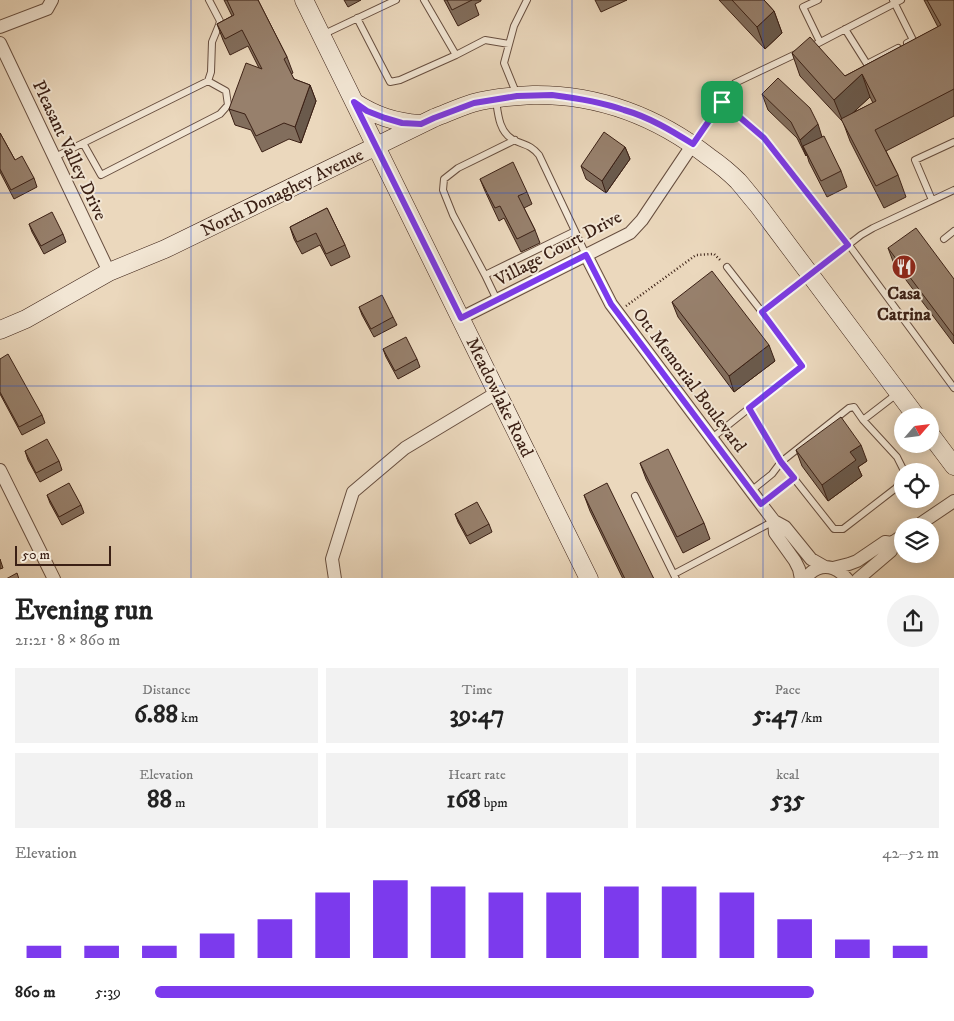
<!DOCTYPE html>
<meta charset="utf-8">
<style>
:root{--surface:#fff;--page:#f2f2f2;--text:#222;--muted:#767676;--accent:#7c3aed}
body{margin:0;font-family:"IM FELL DW Pica",serif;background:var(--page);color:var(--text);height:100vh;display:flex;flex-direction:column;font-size:19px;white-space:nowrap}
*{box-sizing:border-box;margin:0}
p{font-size:16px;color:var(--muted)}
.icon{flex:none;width:28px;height:28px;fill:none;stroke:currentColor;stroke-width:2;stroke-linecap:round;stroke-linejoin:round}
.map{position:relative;height:578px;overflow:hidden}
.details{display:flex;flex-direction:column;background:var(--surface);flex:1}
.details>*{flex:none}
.needle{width:32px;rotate:62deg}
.buttons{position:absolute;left:894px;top:408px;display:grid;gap:10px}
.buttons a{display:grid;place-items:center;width:45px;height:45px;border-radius:50%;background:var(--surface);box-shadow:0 2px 12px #0003;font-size:25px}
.scale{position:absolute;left:15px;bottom:12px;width:96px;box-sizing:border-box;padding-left:5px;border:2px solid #3b2015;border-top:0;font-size:14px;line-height:18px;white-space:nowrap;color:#3b2015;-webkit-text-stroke:4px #f2e6d4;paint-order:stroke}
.pin{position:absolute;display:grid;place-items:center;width:42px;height:42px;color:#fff;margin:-21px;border-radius:10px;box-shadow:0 2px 8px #0006}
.round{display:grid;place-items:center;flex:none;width:52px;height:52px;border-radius:26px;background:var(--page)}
.head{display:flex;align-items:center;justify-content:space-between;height:85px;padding:0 15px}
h1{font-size:28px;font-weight:700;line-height:38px}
.figures{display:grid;grid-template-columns:repeat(3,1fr);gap:8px;height:85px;padding:5px 15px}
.figures div{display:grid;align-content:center;border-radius:0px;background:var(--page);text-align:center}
.figures b{font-size:25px;font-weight:700}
.figures small{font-size:14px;font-weight:400}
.figures p{font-size:14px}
.chart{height:140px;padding:10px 15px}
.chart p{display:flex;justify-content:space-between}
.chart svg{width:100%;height:90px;margin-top:5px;stroke:var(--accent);stroke-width:6}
ul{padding:0 15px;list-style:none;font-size:16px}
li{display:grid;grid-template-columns:80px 60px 1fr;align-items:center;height:38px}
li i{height:12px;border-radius:6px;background:var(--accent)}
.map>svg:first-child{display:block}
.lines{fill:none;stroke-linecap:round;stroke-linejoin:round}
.lane-casing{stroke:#674e3f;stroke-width:8}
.street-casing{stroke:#674e3f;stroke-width:14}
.secondary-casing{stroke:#3b2015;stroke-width:19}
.path{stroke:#3b2015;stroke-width:2.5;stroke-dasharray:1 2.5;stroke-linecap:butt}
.lane{stroke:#f2e6d4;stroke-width:6}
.street{stroke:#f2e6d4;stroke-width:12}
.secondary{stroke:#f2e6d4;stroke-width:18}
.wall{fill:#826e5d;stroke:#3b2015;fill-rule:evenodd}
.shaded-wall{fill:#6a5a4c;stroke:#3b2015}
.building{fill:#97806c;stroke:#3b2015}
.route-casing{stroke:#fff;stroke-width:10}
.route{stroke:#7c3aed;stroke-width:6}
.grid{fill:none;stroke:#1d4ed8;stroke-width:1;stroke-opacity:0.55}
.labels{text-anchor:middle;stroke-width:4;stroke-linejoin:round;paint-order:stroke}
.street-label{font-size:18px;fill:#3b2015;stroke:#f2e6d4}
.poi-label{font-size:18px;font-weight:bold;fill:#3b2015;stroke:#f2e6d4}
</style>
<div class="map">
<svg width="954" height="579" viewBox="0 0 954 579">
<rect width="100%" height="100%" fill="#ebd8bd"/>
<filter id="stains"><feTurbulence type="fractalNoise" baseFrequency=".004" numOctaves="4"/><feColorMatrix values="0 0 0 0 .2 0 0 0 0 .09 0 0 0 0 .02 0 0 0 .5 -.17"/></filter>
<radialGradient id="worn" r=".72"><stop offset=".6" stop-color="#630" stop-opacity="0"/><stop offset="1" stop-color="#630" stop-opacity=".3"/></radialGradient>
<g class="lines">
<defs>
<path id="lane" d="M424,0l32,55 29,-15 24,4
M818,0l-15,7 17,35
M893,0l20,40 -6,3
M357,18l33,64 10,-2 56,-25
M845,29l22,35 31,-16
M322,35l74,-35
M809,48l92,-48
M517,95l-13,-32 10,-37 13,-26
M496,100c2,14 3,31 16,39 12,7 17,4 27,16l36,76
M722,102l42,36 85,107 105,143
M83,143l18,32 119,-61 8,-9 -2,-14 -18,-10
M694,143l41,-60 65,-31
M55,157l153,-76 3,-9 1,-30 7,-17 1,-4 -11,-21
M932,200l-17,-40 39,-18
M944,239l10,-8
M727,267l35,45
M485,275l-32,-60 -10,-25 1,-11 14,-11 57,-28
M497,300l-12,-25 90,-44 11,24
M749,408l32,54 53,67h9l53,-41 6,-8
M863,420l34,37 7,14
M712,438l90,-72 -40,-54 99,-77 12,-7 81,-38
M751,491l21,-17 9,-12 68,-54 5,-1 9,13 35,-27
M635,496l41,83
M761,504l33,-26
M674,574l100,-53"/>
<path id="street" d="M0,27l47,-18 5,-9
M0,43l109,229
M586,255l25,49 150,200 13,17 11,6 26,32 14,8
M461,318l169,-85 12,-13 51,-76
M0,470l54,109
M774,521l1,12 20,28 4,8 2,10
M917,526l37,-25
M833,568l16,-4 8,-3 28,-19 7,1 10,-7
M335,579l-3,-20 21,-67 52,-44 93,-56
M805,579c12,-16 29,-16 42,0
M858,579l33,-28 1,-8"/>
<path id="secondary" d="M304,0c94,193 190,386 285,579
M354,102c22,14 40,20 66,22
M0,330l26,-11 83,-47 56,-23 269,-131c13,-5 26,-11 39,-15 17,-5 42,-7 60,-8 65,-1 125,22 176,62 10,7 20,15 29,24 7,8 13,16 20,24l158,211
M930,434l24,32"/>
</defs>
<use href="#lane" class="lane-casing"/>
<use href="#street" class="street-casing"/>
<use href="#secondary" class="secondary-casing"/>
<path class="path" d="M626,306l70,-51 18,-1 7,7"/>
<use href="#lane" class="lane"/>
<use href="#street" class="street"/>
<use href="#secondary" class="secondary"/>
</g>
<path class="wall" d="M224,0h34l29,57 6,16 -2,1 3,5 16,6 6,16 -15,42 -12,-4 -27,13 -11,-22 -16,-5 -6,-16 30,-41 -11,-22 -18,9 -7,-15 -6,-16 15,-8z
M344,0h17l-13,7z
M444,0h37v1l-6,3 4,11 -21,11z
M595,0h32l-26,12z
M719,0h45l10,11 8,22 -17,16z
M924,0h30v116l-68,35 12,24 8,22 -22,11 -34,-67 -7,-19 -43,-46 -8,-23 53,23 93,-49zM870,97l3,6 -21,10z
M762,94l60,42 19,35 6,16 -20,10 -18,-35 -2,-7 -1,1 -9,-18 -29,-28z
M0,133l15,27 19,18 3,9 -23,12 -14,-27z
M625,147l5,12 -24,34 -20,-14 -5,-13z
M480,179l47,13 5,12 -8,4 11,22 5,13 -19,9 -17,-34 -5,3 -14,-30z
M327,208l18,37 5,12 -19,9 -11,-21 -18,9 -8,-15 -4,-12z
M29,224l34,10 3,8 -22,12 -12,-22z
M888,248l66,31v65l-60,-80z
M672,302l103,59 -41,31 -56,-75z
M359,307l34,10 4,8 -23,12 -12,-22z
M383,349l34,10 3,8 -22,12 -12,-22z
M0,359l42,56 3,8 -23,12 -22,-41z
M796,450l71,11 -9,6 4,9 -34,25 -26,-35z
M25,451l34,10 3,9 -22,12 -12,-22z
M640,463l64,60 6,16 -27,14 -37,-74z
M47,495l34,10 3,8 -22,12 -12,-22z
M584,495l70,84h-31l-33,-68z
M455,514l34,10 3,8 -22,12 -12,-22z
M0,559l3,9 -3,1z"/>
<path class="shaded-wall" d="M774,11l8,22 -17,16 -8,-22z
M862,74l8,23 -27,25 -2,-3 2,3 -9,-22z
M310,85l6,16 -15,42 -6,-16z
M818,124l5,16 -20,6 4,9 -1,1 -6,-16z
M625,147l5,12 -24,34 -4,-12z
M769,345l6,16 -41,31 -5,-16z
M861,445l6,16 -9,6 4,9 -34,25 -6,-16 28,-33z"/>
<path class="building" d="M227,0h31l29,57 -3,2 10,20 16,6 -15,42 -11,-4 -28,13 -11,-22 -16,-5 17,-46 16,6 -20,-39 -17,9 -8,-15 17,-9z
M447,0h25l-20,10z
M732,0h32l10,11 -17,16z
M927,0h27v89l-79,41 23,45 -22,11 -35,-67 35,-18 -14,-27 -28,26 -42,-47 18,-16 35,39 96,-51z
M778,78l32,30 8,16 -18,16 -9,-18 -29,-28z
M604,132l21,15 -23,34 -21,-15z
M0,133l15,27 7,-4 12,22 -23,12 -11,-21z
M824,136l17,35 -20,10 -18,-35z
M513,162l14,30 -9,4 17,34 -18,9 -17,-33 -5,2 -15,-29z
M327,208l18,37 -19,9 -10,-21 -19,9 -7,-15z
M52,212l11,22 -22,12 -12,-22z
M916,228l38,51v57l-66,-88z
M712,271l57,74 -40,31 -57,-74z
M382,295l11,22 -22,12 -12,-22z
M406,337l11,22 -22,12 -12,-22z
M8,354l34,61 -23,12 -19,-35v-33z
M841,417l20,28 -11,7 6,8 -34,25 -26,-35z
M47,439l12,22 -23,12 -11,-22z
M668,449l36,74 -27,14 -37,-74z
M69,483l12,22 -22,12 -12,-22z
M607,483l47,96h-29l-41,-84z
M477,502l12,22 -22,12 -12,-22z
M17,573l2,6h-13z"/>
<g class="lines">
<defs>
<path id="route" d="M552,95c25,3 49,7 72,15 25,7 48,21 69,34l29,-42 42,36 84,107 -86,67 40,54 -53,42 32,54 13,16 -33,26 -150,-200 -25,-49 -125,63 -107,-216 13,9 18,7 17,5 19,1 13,-6 40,-15 43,-7z"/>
</defs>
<use href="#route" class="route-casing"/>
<use href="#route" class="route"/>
</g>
<path class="grid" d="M191,0v579M382,0v579M572,0v579M763,0v579M0,193h954M0,386h954"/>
<defs>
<symbol id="restaurant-disc" viewBox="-11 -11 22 22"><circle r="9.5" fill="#8f2418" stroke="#f2e6d4"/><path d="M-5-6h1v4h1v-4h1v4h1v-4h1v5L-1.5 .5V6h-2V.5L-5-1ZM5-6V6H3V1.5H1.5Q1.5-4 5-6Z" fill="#fff"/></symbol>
</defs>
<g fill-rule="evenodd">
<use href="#restaurant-disc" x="890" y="253" width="28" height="28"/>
</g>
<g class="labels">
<g class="street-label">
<text transform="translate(70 150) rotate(65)" y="6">Pleasant Valley Drive</text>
<text transform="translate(282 192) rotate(-26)" y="6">North Donaghey Avenue</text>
<text transform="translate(558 248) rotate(-28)" y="6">Village Court Drive</text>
<text transform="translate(690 380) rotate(53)" y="6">Ott Memorial Boulevard</text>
<text transform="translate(500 397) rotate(64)" y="6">Meadowlake Road</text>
</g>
<g class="poi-label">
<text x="904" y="299">Casa<tspan x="904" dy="21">Catrina</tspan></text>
</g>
</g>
<rect width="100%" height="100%" filter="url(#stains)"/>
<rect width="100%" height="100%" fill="url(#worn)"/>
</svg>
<div class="buttons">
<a><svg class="needle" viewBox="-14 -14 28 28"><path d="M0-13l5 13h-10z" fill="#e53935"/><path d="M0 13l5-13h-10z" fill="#767676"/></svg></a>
<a><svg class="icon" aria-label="locate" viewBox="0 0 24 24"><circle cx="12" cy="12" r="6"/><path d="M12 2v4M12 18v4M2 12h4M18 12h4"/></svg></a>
<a><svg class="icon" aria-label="layers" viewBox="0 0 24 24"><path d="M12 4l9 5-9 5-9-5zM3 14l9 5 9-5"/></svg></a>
</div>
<div class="scale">50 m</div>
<div class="pin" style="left:722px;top:102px;background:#1e9e55"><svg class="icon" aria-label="arrive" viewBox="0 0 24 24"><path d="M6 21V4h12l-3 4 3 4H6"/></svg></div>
</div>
<section class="details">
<div class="head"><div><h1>Evening run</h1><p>21:21 · 8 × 860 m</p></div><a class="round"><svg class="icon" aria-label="share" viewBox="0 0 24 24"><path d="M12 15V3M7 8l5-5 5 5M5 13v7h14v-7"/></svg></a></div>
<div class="figures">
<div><p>Distance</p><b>6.88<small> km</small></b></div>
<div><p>Time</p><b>39:47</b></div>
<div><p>Pace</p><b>5:47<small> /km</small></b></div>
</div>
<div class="figures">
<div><p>Elevation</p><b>88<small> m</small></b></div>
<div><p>Heart rate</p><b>168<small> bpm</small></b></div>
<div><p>kcal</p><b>535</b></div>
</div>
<div class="chart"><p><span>Elevation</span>42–52 m</p>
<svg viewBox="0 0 160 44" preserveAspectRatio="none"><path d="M5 44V38M15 44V38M25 44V38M35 44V32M45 44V25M55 44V12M65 44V6M75 44V9M85 44V12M95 44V12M105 44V9M115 44V9M125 44V12M135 44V25M145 44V35M155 44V38"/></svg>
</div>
<ul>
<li><b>860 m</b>5:39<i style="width:84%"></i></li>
</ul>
</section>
